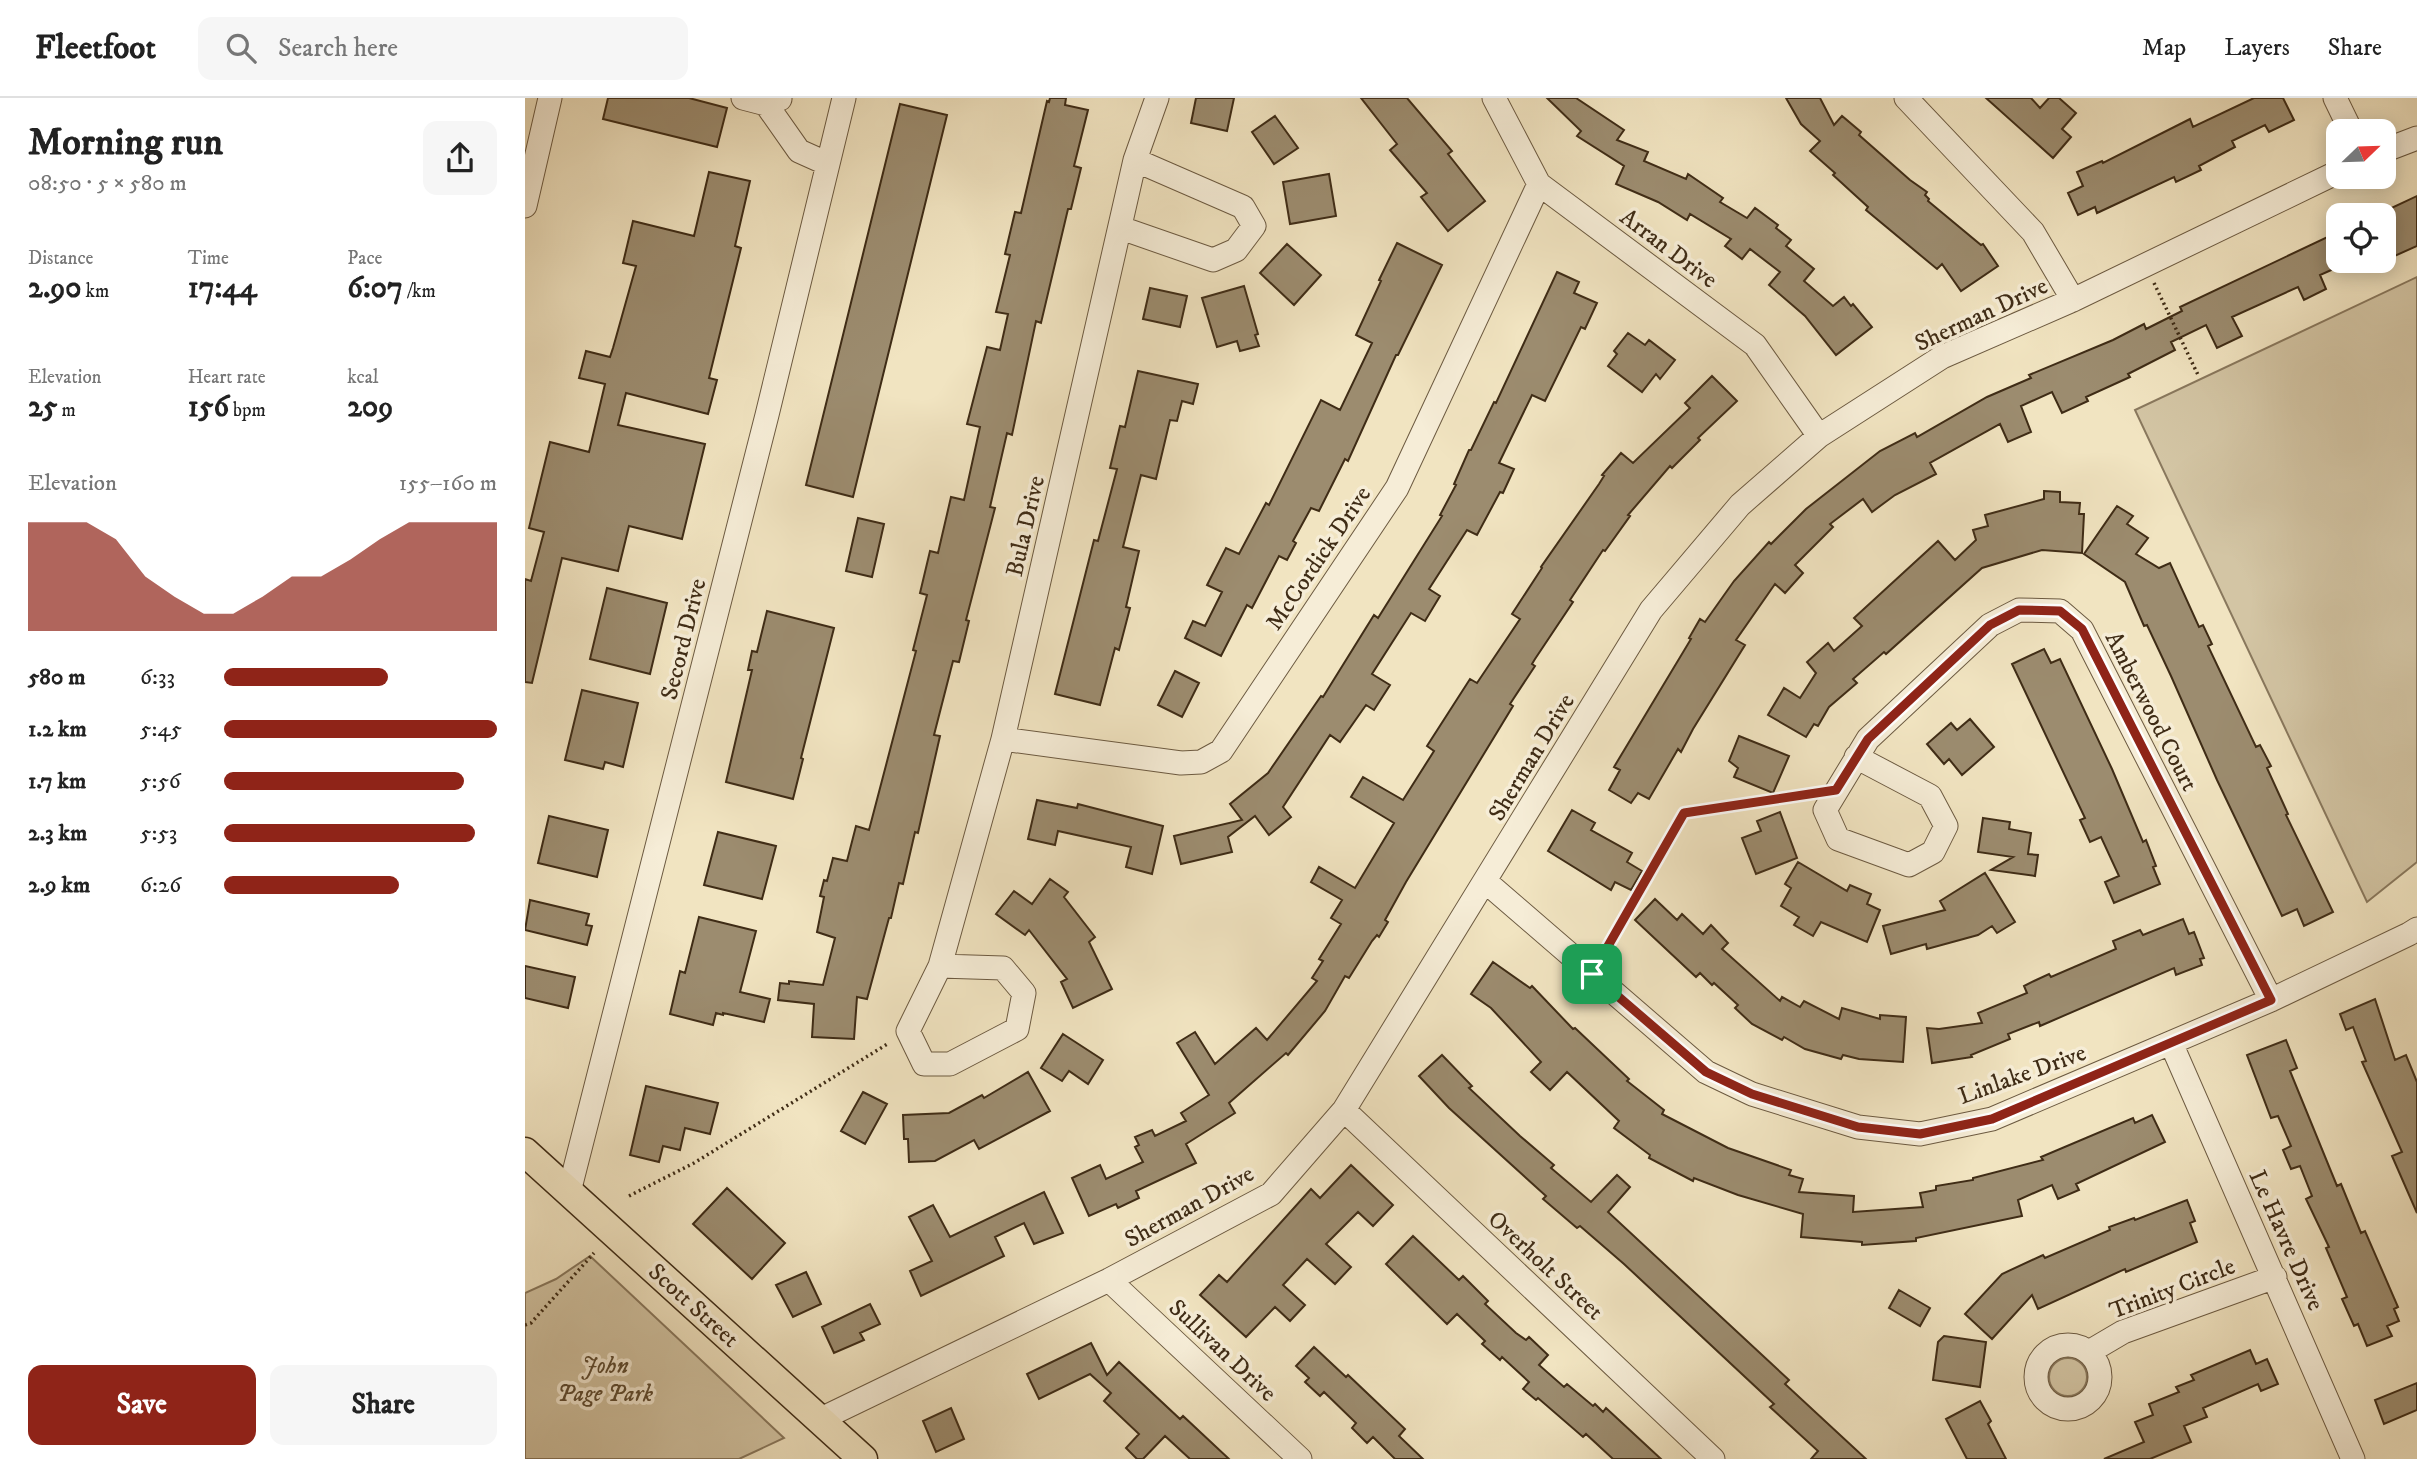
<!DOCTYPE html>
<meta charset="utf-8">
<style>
:root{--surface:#fff;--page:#f6f6f6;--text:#222;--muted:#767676;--line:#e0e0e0;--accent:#8f2418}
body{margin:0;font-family:"IM FELL DW Pica",serif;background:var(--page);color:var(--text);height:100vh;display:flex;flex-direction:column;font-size:26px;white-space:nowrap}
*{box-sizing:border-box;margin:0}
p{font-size:23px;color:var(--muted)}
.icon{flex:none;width:38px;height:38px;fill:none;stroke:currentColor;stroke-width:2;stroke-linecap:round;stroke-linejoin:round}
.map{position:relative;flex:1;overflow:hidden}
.drawer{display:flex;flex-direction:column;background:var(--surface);width:525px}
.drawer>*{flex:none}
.needle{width:46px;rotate:67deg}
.tools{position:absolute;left:1801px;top:21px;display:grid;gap:14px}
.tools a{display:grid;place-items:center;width:70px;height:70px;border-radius:14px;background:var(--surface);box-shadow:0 4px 18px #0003;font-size:35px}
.pin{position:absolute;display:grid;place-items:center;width:60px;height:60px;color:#fff;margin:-30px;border-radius:14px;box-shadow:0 4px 10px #0006}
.round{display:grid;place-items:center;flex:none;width:74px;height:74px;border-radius:14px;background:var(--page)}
.summary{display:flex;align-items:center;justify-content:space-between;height:119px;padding:0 28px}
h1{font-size:38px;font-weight:800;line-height:52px}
.metrics{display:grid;grid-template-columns:repeat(3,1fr);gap:10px;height:119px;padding:7px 28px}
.metrics div{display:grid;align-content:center}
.metrics b{font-size:30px;font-weight:800}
.metrics small{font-size:19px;font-weight:400}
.metrics p{font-size:19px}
.chart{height:196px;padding:14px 28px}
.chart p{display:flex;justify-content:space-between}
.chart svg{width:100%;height:126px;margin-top:7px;fill:var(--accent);opacity:.7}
.action{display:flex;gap:14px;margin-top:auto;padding:14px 28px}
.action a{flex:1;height:80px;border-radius:14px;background:var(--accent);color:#fff;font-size:28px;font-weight:800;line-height:80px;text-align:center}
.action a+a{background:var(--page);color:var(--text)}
ul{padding:0 28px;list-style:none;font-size:23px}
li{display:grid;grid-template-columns:112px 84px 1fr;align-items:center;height:52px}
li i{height:18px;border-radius:9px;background:var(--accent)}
header{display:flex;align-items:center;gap:42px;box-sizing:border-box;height:98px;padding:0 35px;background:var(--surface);border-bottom:2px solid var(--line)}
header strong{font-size:33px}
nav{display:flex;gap:38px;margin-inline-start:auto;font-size:24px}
.search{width:490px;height:63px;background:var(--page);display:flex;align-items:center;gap:18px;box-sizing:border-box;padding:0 24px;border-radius:14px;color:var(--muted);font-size:26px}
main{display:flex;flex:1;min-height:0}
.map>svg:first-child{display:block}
.green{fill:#d3c5a4;stroke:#89785d;stroke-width:2}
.building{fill:#9c8c6f;stroke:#3f2c16;stroke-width:2}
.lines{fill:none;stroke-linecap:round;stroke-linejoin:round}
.minor-casing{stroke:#6c5a41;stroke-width:25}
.major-casing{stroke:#3f2c16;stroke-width:31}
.path{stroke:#3f2c16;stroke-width:3.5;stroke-dasharray:2 3.5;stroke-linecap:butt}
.minor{stroke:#f6edd7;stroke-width:23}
.major{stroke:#f1e4c1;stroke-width:28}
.route-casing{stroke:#fff;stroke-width:14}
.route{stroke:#8f2418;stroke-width:9}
.labels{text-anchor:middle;stroke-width:7;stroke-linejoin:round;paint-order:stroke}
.street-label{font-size:24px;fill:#3f2c16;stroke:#f6edd7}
.park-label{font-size:24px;font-style:italic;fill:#5d4b32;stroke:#f6edd7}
</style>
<header>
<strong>Fleetfoot</strong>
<div class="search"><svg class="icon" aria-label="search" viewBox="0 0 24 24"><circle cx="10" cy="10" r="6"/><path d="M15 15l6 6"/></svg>Search here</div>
<nav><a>Map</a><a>Layers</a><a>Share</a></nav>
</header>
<main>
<section class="drawer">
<div class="summary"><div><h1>Morning run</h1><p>08:50 · 5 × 580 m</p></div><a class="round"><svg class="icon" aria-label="share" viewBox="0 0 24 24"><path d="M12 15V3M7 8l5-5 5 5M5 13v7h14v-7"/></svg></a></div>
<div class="metrics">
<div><p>Distance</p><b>2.90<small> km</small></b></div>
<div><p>Time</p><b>17:44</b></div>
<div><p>Pace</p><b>6:07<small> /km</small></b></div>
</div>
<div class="metrics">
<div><p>Elevation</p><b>25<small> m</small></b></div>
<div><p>Heart rate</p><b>156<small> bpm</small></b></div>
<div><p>kcal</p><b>209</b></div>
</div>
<div class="chart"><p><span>Elevation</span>155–160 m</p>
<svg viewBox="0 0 160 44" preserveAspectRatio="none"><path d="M0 44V6L10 6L20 6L30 12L40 25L50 32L60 38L70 38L80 32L90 25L100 25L110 19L120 12L130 6L140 6L150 6L160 6V44z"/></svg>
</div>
<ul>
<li><b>580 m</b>6:33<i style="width:60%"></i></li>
<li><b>1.2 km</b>5:45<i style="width:100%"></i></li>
<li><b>1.7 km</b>5:56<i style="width:88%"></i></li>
<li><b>2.3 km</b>5:53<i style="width:92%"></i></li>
<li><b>2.9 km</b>6:26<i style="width:64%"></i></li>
</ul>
<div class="action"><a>Save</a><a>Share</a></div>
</section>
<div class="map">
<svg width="1892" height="1361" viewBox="0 0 1892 1361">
<rect width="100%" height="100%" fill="#f1e4c1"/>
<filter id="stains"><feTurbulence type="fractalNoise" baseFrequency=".00286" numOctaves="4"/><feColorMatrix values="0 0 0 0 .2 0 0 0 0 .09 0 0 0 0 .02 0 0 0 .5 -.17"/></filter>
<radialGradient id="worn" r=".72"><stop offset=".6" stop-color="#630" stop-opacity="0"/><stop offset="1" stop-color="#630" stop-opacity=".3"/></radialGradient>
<path class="green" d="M1892,179v585l-50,40 -232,-492z
M65,1158l194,182 -45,21h-214v-166l31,-14z
M1524 1279a19 19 0 1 1 38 0a19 19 0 1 1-38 0Z"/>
<path class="building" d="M83,0h81l38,10 -10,39 -114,-28z
M525,0h16l-1,7 23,5 -14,56 7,2 -10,41h-3l-27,114 -5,-2 -24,114 -5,-2 -17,74 5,1 -29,112 3,1 -10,41 -6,-1 -19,74 6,1 -22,97 -3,-1 -12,52 -4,-1 -8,35h-2l-22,81 -10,-2 -3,42 -42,-2 2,-33 -36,-4 2,-17 9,1v-3l34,4 12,-47 -18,-6 7,-35 -4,-1 4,-16 3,1 6,-23 14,3 9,-35 13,4 47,-179 -3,-1 14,-55 -7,-2 10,-42 8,2 13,-56 13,3 16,-73 -13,-3 20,-77 13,3 8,-36 -12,-2 14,-57 -5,-1 10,-42 6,1 26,-112 2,1z
M671,0h38l-7,33 -36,-8z
M836,0h46l45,53 -4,3 37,47 -37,30 -27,-34 6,-4 -37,-43 7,-6z
M1022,0h29l48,32 -7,10 31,12 -4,9 42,18 2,-5 35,24 -3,4 27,16 8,-10 23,17 -2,3 15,12 -5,6 28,23 -10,12 29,25 11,-9 7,9 2,-2 19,23 -36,28 -31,-39 -36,-31 11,-13 -30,-23 -8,10 -17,-13 6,-7 -41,-25 -3,6 -29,-18 -42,-18 8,-18 -47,-30 4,-5z
M1261,0h34l14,27 8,-9 19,16 -2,3 51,45 17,12 -2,3 4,4 -1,2 53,44 2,-1 15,22 -37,25 -19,-27 -5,5 -71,-59 2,-3 -35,-32 2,-2 -25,-22 10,-10 -19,-17z
M1461,0h45l9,10 9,-10h10l17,15 -14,16 9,8 -18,21z
M1729,0h29l11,22 -25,12 -4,-7 -33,16 3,6 -36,19 2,4 -25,12 -2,-5 -77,36 -2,-6 -17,8 -10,-22 15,-7 -6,-14 25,-11 1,2 87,-44 3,8z
M375,6l47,11 -94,382 -47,-12z
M750,18l23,32 -24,16 -22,-32z
M184,74l41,9 -15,65 6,2 -32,130 8,2 -9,34 -82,-21 -8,32 87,19 -23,95 -53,-13 -11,45 -56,-13 -30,125 -7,-1v-103l6,2 13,-49 -15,-4 21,-86 39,10 16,-68 -26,-6 7,-27 24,6 3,-9 23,-82 -13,-3 10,-42 61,15z
M804,76l7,42 -46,8 -7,-42z
M1892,98v50l-27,12 -7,-14v-32z
M1813,134v35l-18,8 6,14 -22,11 -6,-13 -66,30 10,19 -25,12 -11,-23 -35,17 4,8 -47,24 2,3 -44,20 2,4 -26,12 -10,-21 -31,14 10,26 -23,10 -8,-18 -70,39 6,11 -41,21 -23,17 -9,-13 -33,25 3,3 -38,38 8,8 -18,20 -10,-9 -39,56 9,5 -52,84 -12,23 -3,-3 -29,50 -11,-6 -7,10 -22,-13 11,-20 -6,-3 77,-128 -2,-1 11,-19 5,3 29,-41 35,-39 2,2 35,-35 74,-58 35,-18 2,4 70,-40 44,-19 -2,-3 84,-35 31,-16 2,5 36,-18 -2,-4z
M872,145l45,22 -44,90h-2l-48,106 -3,-2 -26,52 -8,-3 -18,33 3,2 -9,17 -8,-4 -27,52 -5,-3 -26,51 -36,-18 8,-17 12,5 17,-34 -15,-7 19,-37 13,6 27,-51 3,2 52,-105 19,10 32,-67 -16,-8 25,-54 -2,-1z
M762,146l34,31 -27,30 -34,-32z
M1032,174l22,10 -5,11 23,10 -12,26 -4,-2 -36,74 -13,-6 -33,68 15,6 -11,24 -3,-1 -23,43 -10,-5 -38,59 11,7 -15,25 -14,-8 -39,61 18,11 -16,25 -8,-5 -26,37 -10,-7 -47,72 8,10 -22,18 -14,-19 -27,21 4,15 -51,12 -7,-28 68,-16 -12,-16 38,-31 53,-77 2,1 51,-82 4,3 64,-102 -2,-1 16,-30 -2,-1 15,-34h2l23,-48 2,1z
M719,188l14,48 -3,1 4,11 -19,5 -3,-10 -20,6 -15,-49z
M625,190l37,8 -7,31 -37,-8z
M1103,235l17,12 4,-5 26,20 -15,19 -4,-5 -14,18 -34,-26 9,-12 -3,-3z
M613,273l60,13 -5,20 -11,-3 -5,20 -7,-1 -14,59 -15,-4 -18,72 16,4 -13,56 4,1 -11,42 -4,-2 -15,57 -45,-11 39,-154 4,1 19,-72 -7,-1 10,-42 5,1z
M1187,278l25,25 -39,37 2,2 -28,28 -2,-2 -42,49 2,1 -25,35 -2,-1 -33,50 3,2 -38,57 -3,5 3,2 -25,38 3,2 -107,176 -21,38 3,2 -9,15 -2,-2 -5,6 -23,37 -4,-2 -20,35 -37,44 -2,-2 -57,50 6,10 -49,31 10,19 -60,28 3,7 -21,10 -2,-4 -27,12 -17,-38 28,-13 6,14 37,-17 -8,-15 4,-2 -4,-8 17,-7 3,6 31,-15 -5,-8 28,-18 -32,-52 18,-11 20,32 41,-36 11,12 50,-59 -5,-3 11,-17 -4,-2 22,-35 -10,-6 11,-18 -31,-18 8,-15 36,21 39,-65 -43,-26 12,-20 40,23 31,-49 -7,-5 43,-67 7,4 43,-64 -8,-5 30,-46 -1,-1 58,-83 5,-8 -2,-1 19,-22 12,10 57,-55 -5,-5z
M1519,393l16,1v10l20,1 -1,11h5l-2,39 -40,-3 -60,18 -96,86 -2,-2 -31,27 4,4 -28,24 -11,19 -4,-2 -8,13 -38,-22 16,-27 16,10 16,-25 -9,-11 21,-19 6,8 28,-25 -8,-8 84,-77 17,19 21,-20 -3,-10 15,-4 -3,-11 59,-16z
M1592,408l16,10 -6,8 21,14 -12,16 23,14 11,-5 29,64 4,-2 9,19 -4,2 48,101 4,-2 11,21 -4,2 21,46 -2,1 47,97 -29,14 -7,-17 -15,7 -65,-136 -46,-104 -24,-51 -3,1 -19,-44 -41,-28z
M333,420l26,6 -12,53 -26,-6z
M82,490l60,15 -17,71 -60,-15z
M242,513l67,17 -33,130 2,1 -10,40 -67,-17 26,-112h-4l4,-19 5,1z
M1519,551l7,14 9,-4 52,110 31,73 3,-2 10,26 -3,1 7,17 -46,19 -9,-21 14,-6 -18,-39 -11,5 -10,-22 5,-2 -73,-154z
M650,573l24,12 -17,34 -24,-12z
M57,592l56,13 -15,64 -18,-5 -2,7 -38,-9z
M1445,621l24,28 -32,28 -13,-16 -5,5 -17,-20 24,-21 6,7z
M1214,638l50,20 -16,37 -39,-16 4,-9 -9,-7z
M512,702l40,8 1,-4 85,22 -11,48 -26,-7 5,-20 -73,-16 -3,14 -27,-6z
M1047,712l23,13 -4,7 41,23 -5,9 15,9 -11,19 -16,-8 -4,8 -63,-39z
M1255,714l17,46 -41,16 -14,-36 19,-7 -4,-10z
M24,718l59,14 -11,47 -59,-14z
M1458,720l27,4 -1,7 22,4 -3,21 10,1 -3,21 -44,-6 22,-13 -35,-5z
M193,734l58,14 -14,53 -58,-14z
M1273,764l49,29 3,-6 21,9 -4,10 13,6 -13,32 -46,-20 -8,14 -19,-11 5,-8 -18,-11 10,-18 -6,-4z
M1460,775l30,49 -18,11 -5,-7 -14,9 -51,14 -1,-5 -35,10 -8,-28 62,-16 -5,-9z
M525,781l18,13 -4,5 31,40 -6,5 23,47 -39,19 -12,-26 6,-3 -38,-49 -4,5 -29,-21 18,-23 18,13z
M1130,801l22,21 5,-6 21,20 8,-9 17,18 -6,6 58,52 2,-4 18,10 4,-6 35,18 3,-11 38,11v-4l26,2 -3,45 -44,-3 -16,-4 -2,4 -36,-10 -21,-12 -2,3 -30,-16 -17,-16 3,-3 -24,-22 -2,2 -12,-12 -4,4 -61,-57z
M5,802l59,14 -3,11 6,1 -5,19 -62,-15z
M174,819l57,14 -16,61 30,7 -6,23 -41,-9v2l-7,-2 -3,12 -43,-11 10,-43 5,2z
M1658,821l6,15 5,-2 10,26 -4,1 2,6 -26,10 -2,-7 -134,58 -1,-4 -31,12 2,5 -39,16 1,2 -40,6 -5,-35 12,1 43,-6 -4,-10 49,-20 -3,-7 10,-5 15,-7 2,3 65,-28 -3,-8 27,-11 3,5z
M968,864l37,26 2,-2 41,43 2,-1 54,51 -2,2 37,29 -2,4 66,34 63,22 -2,5 14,4 -4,13 55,4 -1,16 70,-5 -3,-14 16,-3v-4l37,-6v-2l70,-18 -2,-3 92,-39 2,5 17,-8 13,27 -89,42 3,6 -21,9 -6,-14 -34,15 4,16 -106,22v3l-54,4v-3l-61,-5 2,-23 -65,-19 -44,-17 -1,3 -44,-23 1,-3 -36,-27 5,-7 -52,-49 -17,18 -19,-18 10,-10 -50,-54 -20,-14z
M0,868l50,11 -7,31 -43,-10z
M1850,901l20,61 11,-5 11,27v131l-25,-57 10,-4 -40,-90 4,-1 -13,-34 -7,3 -6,-16z
M538,936l40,26 -15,24 -19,-13 -7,10 -21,-13z
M1761,942l11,28 -7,3 47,115 4,-2 20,49 4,-2 33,76 -4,2 5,12 -12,5 5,10 -25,10 -9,-22 -4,2 -12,-27 5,-2 -21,-49 3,-1 -23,-48 6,-3 -12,-30 -9,3 -8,-19 8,-4 -13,-30 -7,2 -24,-63z
M917,957l30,31 -3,2 51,48 34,29 -3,3 40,34 26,-27 13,12 -22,25 181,168 -4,4 81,75h-55l7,-8 -48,-44 4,-3 -150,-140 -44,-38 -3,2 -34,-29 3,-3 -97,-88 -30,-32z
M503,974l22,39 -71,38 -5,-9 -39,21 -26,1 -1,-23h-4l-1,-24 46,-2 33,-18 2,3z
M121,988l72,17 -8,31 -25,-6 -5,22 -17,-4 -4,16 -29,-7z
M338,994l24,12 -22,40 -24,-13z
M826,1067l42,40 -20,21 -15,-14 -32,32 25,23 -16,17 -28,-25 -24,26 22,20 -15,16 -15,-14 -29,30 -46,-42 19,-20 8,7 84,-93 9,9z
M202,1090l58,55 -33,36 -59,-55z
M519,1094l19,41 -29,11 -10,-21 -29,14 9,19 -83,40 -11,-25 22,-10 -23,-44 24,-12 17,32z
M1662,1102l8,21 -5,2 7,19 -71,30 -1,-3 -87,40 -6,-14 -40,44 -27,-25 37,-40 41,-19 2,3 65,-28 -1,-3 25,-9 1,2z
M888,1138l46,44 4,-4 25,25 -3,3 31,29 10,7 3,-3 19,18 -9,10 25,22 3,-3 26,22 2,-2 8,8 3,-4 55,51h-48l-27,-25 -3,3 -45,-39 -2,2 -13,-11 6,-7 -27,-25 -2,3 -18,-16 3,-3 -28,-27 -10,10 -61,-60z
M281,1174l15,32 -28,13 -17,-32z
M1374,1192l31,18 -10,18 -31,-18z
M345,1206l10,20 -20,9 4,7 -30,13 -12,-26z
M1419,1238l42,6 -6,45 -47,-7 5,-38z
M566,1245l16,32 12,-13 61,57 3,-3 46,43h-39l-25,-23 -22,23h-6l-11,-11 13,-14 -35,-33 7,-8 -21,-19 -51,25 -12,-25z
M789,1249l32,30 2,-2 57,54 -6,7 24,23h-28l-22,-22 -6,6 -15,-15 4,-5 -32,-31 -4,4 -15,-14 4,-4 -13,-12z
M1725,1252l6,14 11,-5 11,25 -17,7 -3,-7 -55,24 4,9 -23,9 7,16 -41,17h-46l40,-17 -9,-20 18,-7 -4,-11 30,-12 -3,-5 18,-7 -3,-5z
M1892,1285v27l-33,14 -9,-24z
M1455,1303l11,20 -3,3 18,35h-39l-21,-40z
M426,1310l13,31 -28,13 -13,-31z"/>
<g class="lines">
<defs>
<path id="minor" d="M218,0l23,6 14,-5
M969,0l45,86 216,161 64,91
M1381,0l127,134 40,68
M1810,0l16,33
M241,6l33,47 29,13
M1858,53l34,-13
M0,108l25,-108
M596,130l92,32 23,-10 18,-24 -11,-19 -108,-47
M478,641l178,24 20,-1 20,-11 176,-263 142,-304
M1331,659l74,39 16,30 -13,26 -24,13 -71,-26 -13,-29 43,-71 122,-114 29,-15 41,1 22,19 189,370
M961,784l220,190 46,22 106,33 62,7 72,-15 279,-119 138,-66 8,-5
M415,868l63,2 21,25 -7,36 -67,35h-26l-16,-33 32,-65 63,-227 132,-579 22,-62
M1646,945l182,416
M819,1012l369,349
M44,1094l198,-777 77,-317
M584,1182l191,179
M1511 1279a32 32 0 1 1 64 0a32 32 0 1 1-64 0Z
M1564,1254l34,-20 152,-55
M296,1321l288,-139 162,-86 73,-84 307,-500 89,-105 79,-69 123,-79 131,-57 265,-128"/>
<path id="major" d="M0,1054l338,307"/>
</defs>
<use href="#minor" class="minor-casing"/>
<use href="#major" class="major-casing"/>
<path class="path" d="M1629,185l45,94
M1078,856l81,-141 126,-19
M104,1098l65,-33 195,-120
M0,1227l6,-2 63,-70"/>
<use href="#minor" class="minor"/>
<use href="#major" class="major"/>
</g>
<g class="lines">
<defs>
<path id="route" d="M1494,512l41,1 22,18 189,371 -279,119 -72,15 -62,-7 -106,-33 -46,-22 -114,-98 92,-161 152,-23 32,-51 122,-114z"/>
</defs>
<use href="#route" class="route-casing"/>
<use href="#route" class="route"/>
</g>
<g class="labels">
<g class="street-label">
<text transform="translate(1144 150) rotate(37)" y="8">Arran Drive</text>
<text transform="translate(1456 216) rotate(-25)" y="8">Sherman Drive</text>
<text transform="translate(500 428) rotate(-77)" y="8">Bula Drive</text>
<text transform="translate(793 460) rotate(-56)" y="8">McCordick Drive</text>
<text transform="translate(158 541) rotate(-76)" y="8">Secord Drive</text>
<text transform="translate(1627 613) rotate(63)" y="8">Amberwood Court</text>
<text transform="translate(1006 659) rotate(-59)" y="8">Sherman Drive</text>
<text transform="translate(1497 976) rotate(-20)" y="8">Linlake Drive</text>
<text transform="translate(664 1108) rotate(-29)" y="8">Sherman Drive</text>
<text transform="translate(1762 1142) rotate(66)" y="8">Le Havre Drive</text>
<text transform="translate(1021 1167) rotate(43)" y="8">Overholt Street</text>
<text transform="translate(1647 1190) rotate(-21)" y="8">Trinity Circle</text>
<text transform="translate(169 1207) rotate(42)" y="8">Scott Street</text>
<text transform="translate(698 1252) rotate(43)" y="8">Sullivan Drive</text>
</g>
<g class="park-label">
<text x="80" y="1275">John<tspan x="80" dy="28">Page Park</tspan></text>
</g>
</g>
<rect width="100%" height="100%" filter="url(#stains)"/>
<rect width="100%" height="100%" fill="url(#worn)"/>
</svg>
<div class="tools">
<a><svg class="needle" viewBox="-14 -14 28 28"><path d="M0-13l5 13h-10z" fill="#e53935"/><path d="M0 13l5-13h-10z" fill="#767676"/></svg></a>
<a><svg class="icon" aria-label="locate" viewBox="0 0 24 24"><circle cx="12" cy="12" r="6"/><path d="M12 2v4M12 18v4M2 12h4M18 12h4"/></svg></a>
</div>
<div class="pin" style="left:1067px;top:876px;background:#1e9e55"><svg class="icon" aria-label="arrive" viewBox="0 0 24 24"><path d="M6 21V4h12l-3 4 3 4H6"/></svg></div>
</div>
</main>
